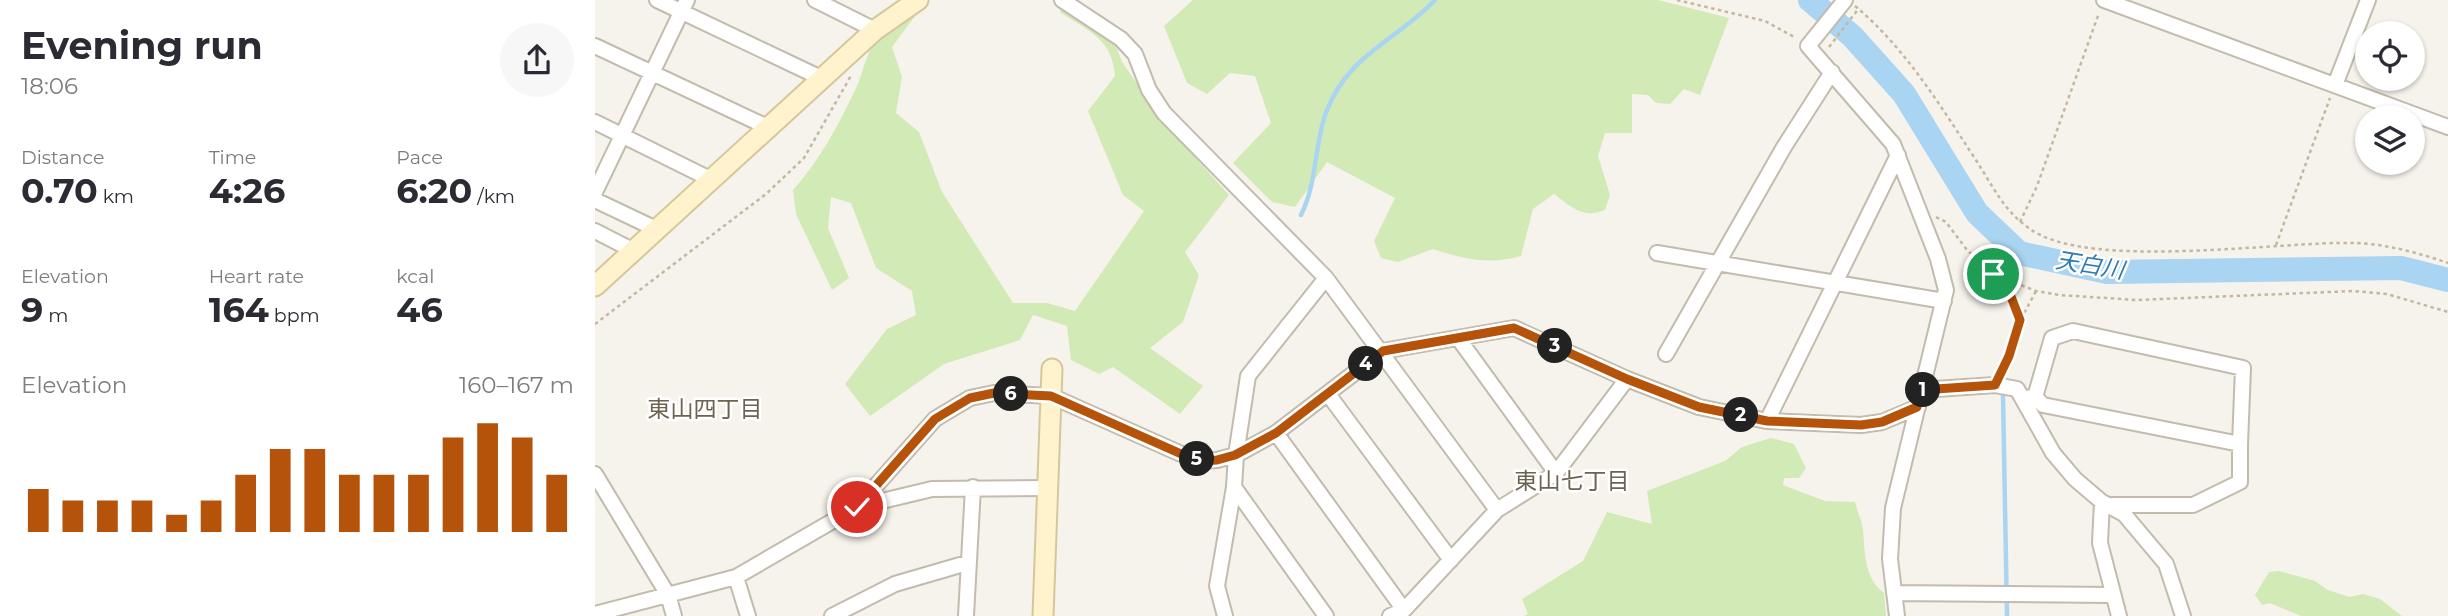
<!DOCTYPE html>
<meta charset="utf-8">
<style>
:root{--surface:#fff;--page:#f7f7f7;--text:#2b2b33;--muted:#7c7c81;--accent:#b45309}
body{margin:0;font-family:Montserrat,"Noto Sans JP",sans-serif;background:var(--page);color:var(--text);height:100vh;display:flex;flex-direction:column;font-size:26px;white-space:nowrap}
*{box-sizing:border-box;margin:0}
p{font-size:23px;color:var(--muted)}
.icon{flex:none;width:38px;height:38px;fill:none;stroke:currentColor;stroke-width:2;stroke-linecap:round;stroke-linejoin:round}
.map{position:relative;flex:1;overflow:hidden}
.details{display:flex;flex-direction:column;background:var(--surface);width:595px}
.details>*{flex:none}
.buttons{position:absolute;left:1760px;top:21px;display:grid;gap:14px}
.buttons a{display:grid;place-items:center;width:70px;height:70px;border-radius:50%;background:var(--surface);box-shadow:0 2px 5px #0004;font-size:35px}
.pin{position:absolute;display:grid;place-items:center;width:60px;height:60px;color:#fff;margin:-30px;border:4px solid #fff;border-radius:50%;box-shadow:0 2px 7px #0007}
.km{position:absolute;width:35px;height:35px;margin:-18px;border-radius:50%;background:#222;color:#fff;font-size:19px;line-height:35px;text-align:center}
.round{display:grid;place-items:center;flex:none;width:74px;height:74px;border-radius:37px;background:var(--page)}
.headline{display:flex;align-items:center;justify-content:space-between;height:119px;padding:0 21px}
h1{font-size:38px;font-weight:700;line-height:52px}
.figures{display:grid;grid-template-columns:repeat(3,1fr);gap:10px;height:119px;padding:7px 21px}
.figures div{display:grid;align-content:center}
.figures b{font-size:35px;font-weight:700}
.figures small{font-size:19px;font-weight:400}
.figures p{font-size:19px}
.chart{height:196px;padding:14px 21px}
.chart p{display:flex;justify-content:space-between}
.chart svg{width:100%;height:126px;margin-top:7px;stroke:var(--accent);stroke-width:6}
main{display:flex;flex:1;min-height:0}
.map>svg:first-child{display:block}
.green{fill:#d2eab5}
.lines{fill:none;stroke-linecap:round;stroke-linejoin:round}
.stream{stroke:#a9d4f2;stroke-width:4.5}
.river{stroke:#a9d4f2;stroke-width:24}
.street-casing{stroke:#c2bbae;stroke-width:18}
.secondary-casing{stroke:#d6c79b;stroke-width:23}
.path{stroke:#c4b79f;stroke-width:2.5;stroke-dasharray:3.5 3.5;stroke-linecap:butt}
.street{stroke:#fff;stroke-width:14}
.secondary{stroke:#fff3cd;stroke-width:19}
.route-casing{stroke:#fff;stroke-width:14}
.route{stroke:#b45309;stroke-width:9}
.labels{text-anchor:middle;stroke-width:5;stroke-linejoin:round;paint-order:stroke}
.water-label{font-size:23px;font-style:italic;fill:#2e7ab2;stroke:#fff}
.neighbourhood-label{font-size:23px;fill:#6e6250;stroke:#fff}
</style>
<main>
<section class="details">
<div class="headline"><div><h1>Evening run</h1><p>18:06</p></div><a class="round"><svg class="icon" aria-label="share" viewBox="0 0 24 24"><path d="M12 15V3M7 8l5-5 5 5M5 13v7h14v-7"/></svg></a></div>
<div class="figures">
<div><p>Distance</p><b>0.70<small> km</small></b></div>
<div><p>Time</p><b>4:26</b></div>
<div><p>Pace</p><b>6:20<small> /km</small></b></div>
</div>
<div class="figures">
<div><p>Elevation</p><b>9<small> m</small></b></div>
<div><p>Heart rate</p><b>164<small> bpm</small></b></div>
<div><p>kcal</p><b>46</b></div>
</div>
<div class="chart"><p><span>Elevation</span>160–167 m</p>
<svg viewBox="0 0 160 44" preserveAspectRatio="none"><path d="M5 44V29M15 44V33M25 44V33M35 44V33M45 44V38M55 44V33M65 44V24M75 44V15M85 44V15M95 44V24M105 44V24M115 44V24M125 44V11M135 44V6M145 44V11M155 44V24"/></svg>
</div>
</section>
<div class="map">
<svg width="1853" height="616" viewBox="0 0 1853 616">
<rect width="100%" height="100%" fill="#f6f3ec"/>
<path class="green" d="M598,0h465l71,18 -29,77 -16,-6 -14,15 -14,-1 -8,-8 -16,-1v39h-27l-7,23 12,39 -5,15c-23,9 -33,-3 -51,-16l-21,15 -12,47c-31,9 -58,3 -88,-7l-35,13 -17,-4 -7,-17 21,-43 -68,-36 -32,45 -23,-5 -39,-39 38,-40 -16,-47 -25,-3 -23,21 -20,-11 -23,-57z
M322,8l-2,8 -23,31 10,30 -6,36 23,19 23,60 71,111h34l28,8 69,-100 -21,-16 -35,-84 27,-35c-3,-38 -26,-44 -55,-64l3,-4 51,33 8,21 43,62 64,71 -44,57 14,23 -16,47 -33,26 53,38 -23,28 -67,-47 -14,7 -28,-14 -4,-34 -34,-11 -13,25 -76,24 -74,52 -25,-32 42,-55 29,-14 -4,-24 -36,-23 -25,-65 -20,-6 -3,31 21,50 -17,12 -36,-76 -3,-24c27,-30 46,-66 63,-102 6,-12 9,-30 16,-41 12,-16 29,-27 45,-39z
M1176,438l23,6 12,24 -7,10h-15l-1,7 42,16 30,1c2,9 7,19 8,28 2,22 1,48 21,63l2,23h-362l4,-2 -6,-15 61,-38 24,-49 45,12 -5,-33 78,-30 17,-14z
M1684,571l36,10 13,9 21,7 14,-3 17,5 22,17h-101l-31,-13 -8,2 -7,-10 14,-23z"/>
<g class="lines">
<path class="stream" d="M706,215c17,-34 13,-73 26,-105 22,-56 69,-69 108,-110
M1408,396l4,220"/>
<path class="river" d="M1215,0l43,37 51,57 73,119 42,40 88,19 294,-4 47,12"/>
<defs>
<path id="street" d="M62,0l164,78
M220,0l60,30
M467,0l59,39 14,15 14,36 15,23 162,165 171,232
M1250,0l-37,46 85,98 45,115 8,31 -53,218 -3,51 7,57
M1509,0l344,127
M0,46l166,78 5,5
M1740,85l33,-85
M0,122l115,57
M0,192l92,-192
M0,200l61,29
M0,231l39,20
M1062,253l287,48
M863,338l98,135
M1071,354l118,-207 48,-75
M1326,390l74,-5 22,4 36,64 22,26 27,23 22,12 42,50 17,52
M733,394l123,166
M1440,397l17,-59 21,-7 170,37 -3,76
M1430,398l10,-1 8,8 197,39v38l-47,23h-81
M1172,421l131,-266
M681,433l128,177
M0,474l73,121 6,21
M639,487l92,129
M1507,502l-2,41 19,73
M262,507l78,-88 35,-21 24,-5 57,3 128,57 23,8 15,-1 19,-5 40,-22 107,-82 131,-23 113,51 72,28 68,14 94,4 21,-3 36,-15
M141,577l12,39
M1299,593l218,2
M0,614l141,-37 121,-70 75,-18 117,-1
M237,616l63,-32 72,-21
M371,616l7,-129
M630,616l-8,-30 17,-99 2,-32 12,-79 78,-98
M795,616l14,-6 93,-100 59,-37 71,-94"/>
<path id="secondary" d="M0,286l280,-256 43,-30
M448,616l9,-247"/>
</defs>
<use href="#street" class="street-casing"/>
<use href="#secondary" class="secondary-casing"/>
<path class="path" d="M1082,0l88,21 31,17
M1260,6c47,39 82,94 115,145 20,29 31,58 60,78 59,42 248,12 325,14 31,1 64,10 93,20
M1234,47l30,-39
M1341,217l10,5 21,28 26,24 43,17 23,4 78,5 217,-9 33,3 61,18
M1425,222l17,-36 62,-173
M1681,245l54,-147
M1426,319l15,-28
M0,324l171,-130 38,-36 48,-84
M1406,372l19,-52 -15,-39"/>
<use href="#street" class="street"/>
<use href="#secondary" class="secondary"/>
</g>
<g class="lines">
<defs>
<path id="route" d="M262,507l78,-88 35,-21 24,-5 57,3 128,57 23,8 15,-1 18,-5 41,-22 107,-82 131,-23 113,51 72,28 68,14 94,4 21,-3 35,-15 4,-17 74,-5 14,-29 11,-36 -15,-39 -12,-7"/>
</defs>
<use href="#route" class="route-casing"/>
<use href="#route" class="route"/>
</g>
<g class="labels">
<g class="water-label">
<text transform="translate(1495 265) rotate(9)" y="8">天白川</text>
</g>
<g class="neighbourhood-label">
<text x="110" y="417">東山四丁目</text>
<text x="977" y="489">東山七丁目</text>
</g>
</g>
</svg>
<div class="buttons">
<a><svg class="icon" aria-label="locate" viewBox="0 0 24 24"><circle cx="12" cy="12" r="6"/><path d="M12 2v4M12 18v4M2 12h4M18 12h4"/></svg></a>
<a><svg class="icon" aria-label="layers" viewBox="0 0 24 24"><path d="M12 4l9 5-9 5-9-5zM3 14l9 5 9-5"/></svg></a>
</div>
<div class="pin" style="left:1398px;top:274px;background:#1e9e55"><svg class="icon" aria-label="arrive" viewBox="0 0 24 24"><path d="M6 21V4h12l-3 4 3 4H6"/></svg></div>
<div class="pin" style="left:262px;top:507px;background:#d93025"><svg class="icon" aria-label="check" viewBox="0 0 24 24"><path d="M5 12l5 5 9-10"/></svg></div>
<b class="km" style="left:1328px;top:390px">1</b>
<b class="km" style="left:1146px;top:415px">2</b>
<b class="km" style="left:960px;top:346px">3</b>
<b class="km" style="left:771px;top:364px">4</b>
<b class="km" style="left:602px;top:459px">5</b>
<b class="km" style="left:416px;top:394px">6</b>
</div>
</main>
